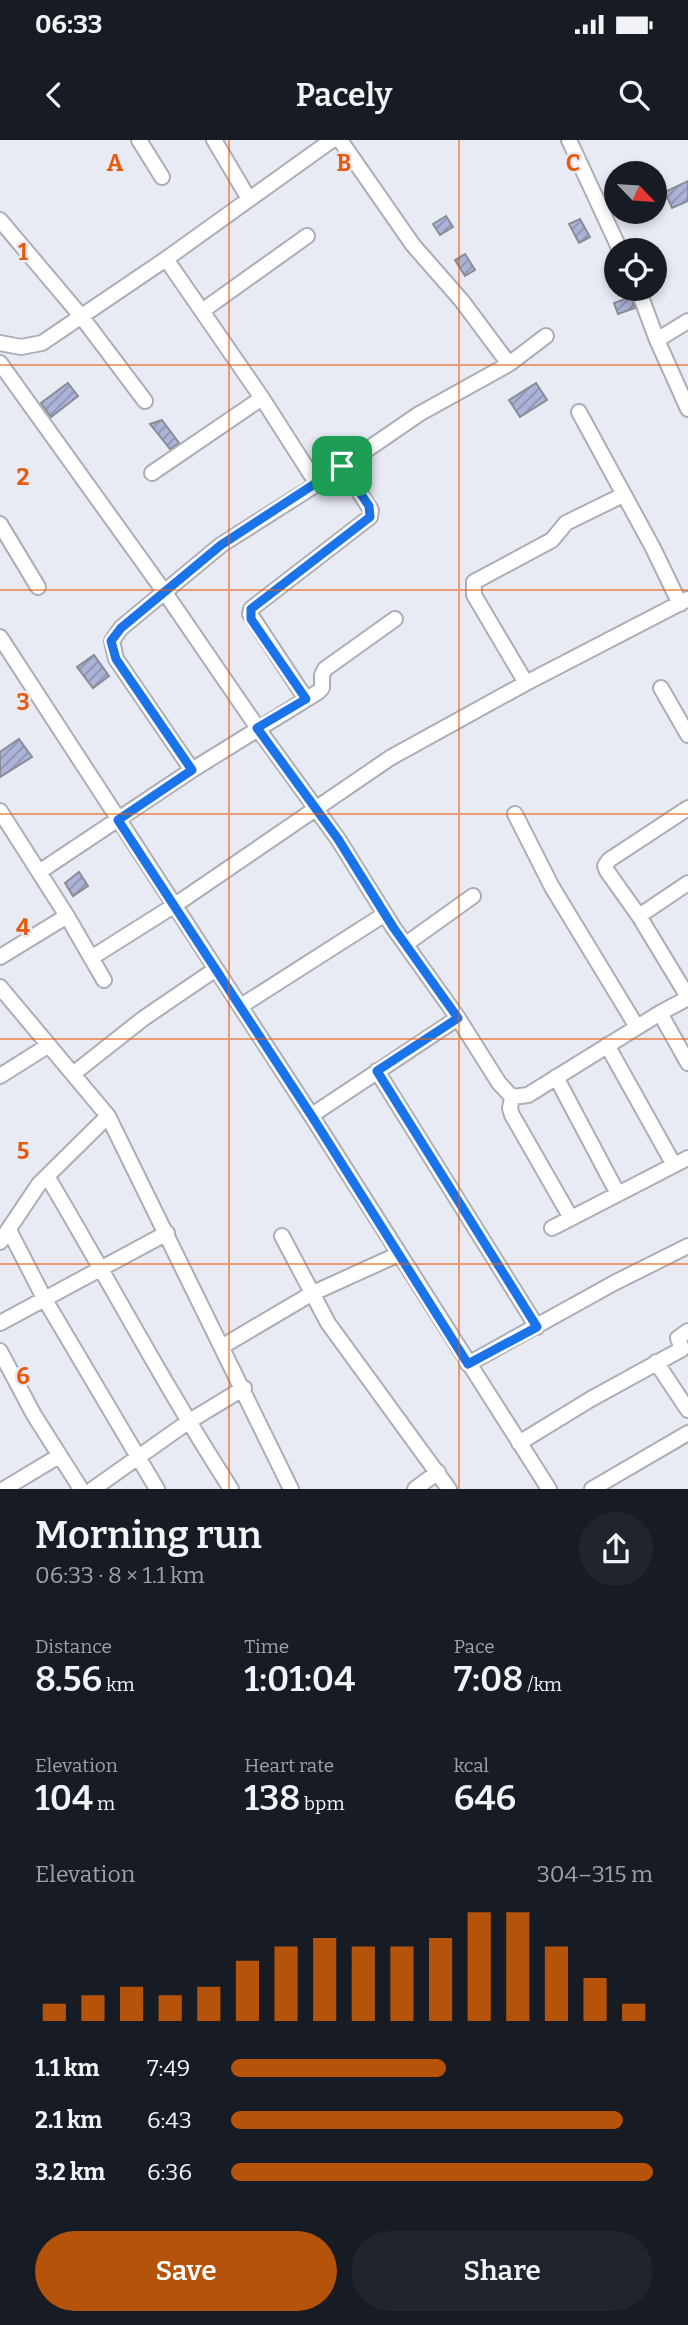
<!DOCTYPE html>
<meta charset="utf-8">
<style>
:root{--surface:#171b24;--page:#20242c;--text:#f1f3f6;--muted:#9ea1a6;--accent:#b45309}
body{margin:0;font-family:Bitter,serif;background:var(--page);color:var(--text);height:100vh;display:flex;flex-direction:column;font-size:26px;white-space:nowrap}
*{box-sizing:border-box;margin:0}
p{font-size:23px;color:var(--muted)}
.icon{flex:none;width:38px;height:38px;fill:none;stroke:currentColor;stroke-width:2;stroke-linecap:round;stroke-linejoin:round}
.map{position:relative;height:1349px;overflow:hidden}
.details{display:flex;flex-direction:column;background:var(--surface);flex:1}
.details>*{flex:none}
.needle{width:46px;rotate:115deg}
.controls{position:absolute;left:604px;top:21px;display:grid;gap:14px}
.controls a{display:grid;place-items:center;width:63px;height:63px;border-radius:50%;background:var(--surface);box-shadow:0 4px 10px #0003;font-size:35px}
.pin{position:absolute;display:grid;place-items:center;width:60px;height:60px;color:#fff;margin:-30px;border-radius:14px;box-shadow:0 4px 10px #0006}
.round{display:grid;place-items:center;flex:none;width:74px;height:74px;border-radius:37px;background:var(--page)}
.overview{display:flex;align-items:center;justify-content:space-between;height:119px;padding:0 35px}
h1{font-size:38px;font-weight:600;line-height:52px}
.figures{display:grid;grid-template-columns:repeat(3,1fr);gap:10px;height:119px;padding:7px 35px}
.figures div{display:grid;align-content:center}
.figures b{font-size:35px;font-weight:600}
.figures small{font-size:19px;font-weight:400}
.figures p{font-size:19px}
.chart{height:196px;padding:14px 35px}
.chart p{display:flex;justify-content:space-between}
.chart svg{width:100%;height:126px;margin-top:7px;stroke:var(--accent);stroke-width:6}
.primary-button{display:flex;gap:14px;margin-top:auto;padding:14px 35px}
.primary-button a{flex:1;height:80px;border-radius:42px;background:var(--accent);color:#fff;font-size:28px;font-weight:600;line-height:80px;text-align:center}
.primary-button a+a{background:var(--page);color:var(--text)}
ul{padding:0 35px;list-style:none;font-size:23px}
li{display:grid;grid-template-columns:112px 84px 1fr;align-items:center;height:52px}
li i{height:18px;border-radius:9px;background:var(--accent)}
.status{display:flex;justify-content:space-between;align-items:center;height:49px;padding:0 35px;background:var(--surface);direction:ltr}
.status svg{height:19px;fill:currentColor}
header{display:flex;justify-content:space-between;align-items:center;height:91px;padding:0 35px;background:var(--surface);font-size:32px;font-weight:600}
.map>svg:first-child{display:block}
.building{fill:url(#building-hatch);stroke:#8a8c94;stroke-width:2}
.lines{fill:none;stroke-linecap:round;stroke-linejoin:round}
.minor-casing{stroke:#acaeb7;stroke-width:18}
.minor{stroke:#fff;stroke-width:14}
.route-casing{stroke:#fff;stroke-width:14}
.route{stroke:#1a73e8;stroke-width:9}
.grid{fill:none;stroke:#e8590c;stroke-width:2;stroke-opacity:0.55}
.grid-label{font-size:23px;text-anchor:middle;font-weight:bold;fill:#e8590c;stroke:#e9ebf4;stroke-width:5;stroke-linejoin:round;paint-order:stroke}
</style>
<div class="status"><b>06:33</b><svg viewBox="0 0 49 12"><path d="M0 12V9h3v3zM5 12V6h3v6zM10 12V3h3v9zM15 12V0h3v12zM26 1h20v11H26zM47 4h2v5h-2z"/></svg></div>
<header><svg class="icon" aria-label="back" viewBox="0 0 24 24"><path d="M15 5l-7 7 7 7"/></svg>Pacely<svg class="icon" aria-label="search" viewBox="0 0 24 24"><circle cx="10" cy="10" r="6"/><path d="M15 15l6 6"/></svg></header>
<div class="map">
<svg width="688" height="1349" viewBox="0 0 688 1349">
<defs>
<pattern id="building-hatch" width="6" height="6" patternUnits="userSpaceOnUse" patternTransform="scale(1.75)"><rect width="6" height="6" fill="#acb3d8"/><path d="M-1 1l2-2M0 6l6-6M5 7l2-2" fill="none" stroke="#8c92b0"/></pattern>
</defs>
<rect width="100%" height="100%" fill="#e9ebf4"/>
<path class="building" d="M688,41v20l-16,7 -7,-16z
M446,76l7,11 -13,8 -7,-11z
M580,79l10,18 -11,6 -10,-19z
M465,114l10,16 -10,6 -10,-16z
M631,157l4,11 -17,6 -4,-11z
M68,243l10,13 -27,21 -10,-14z
M536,243l11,17 -27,17 -11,-17z
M162,280l17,23 -9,6 -20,-25z
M94,515l15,21 -16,12 -16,-21z
M19,599l13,18 -32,20v-25z
M79,732l9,14 -15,10 -8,-13z"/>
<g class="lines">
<defs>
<path id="minor" d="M139,0l23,37
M214,0l35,59
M340,0l73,105 49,56 47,63
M569,0l51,110
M0,80l81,96 64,85
M638,149l19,51 31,69
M202,171l105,-75
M657,200l31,-19
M0,203l21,4 21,-4 124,-84 166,-119
M0,223l168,234 96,140 74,102 55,88 65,91 41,65 13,14 16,-2 132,-82 28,-15
M262,258l55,86
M579,272l74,136 27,56
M152,333l110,-75 -96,-139
M0,384l38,63
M0,497l313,481 236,371
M526,543l-52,-88v-13l78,-42 14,-17 57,-28
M661,548l27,47
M306,559l-56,-85 1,-5 119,-92 1,-7 -29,-44
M192,630l-76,-111 -4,-18 9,-13 100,-83 96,-61 102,-70 90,-50 37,-28
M688,668l-79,52 -4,6 2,5 32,45 49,81
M0,671l67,105 -67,41
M515,674l37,73 85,140
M39,732l153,-102 126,-78 4,-4v-13l3,-6 70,-50
M67,776l37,64
M639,776l49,-33
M406,804l67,-48
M91,818l84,-53 215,-147 136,-75 162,-84
M0,847l108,129 183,373
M241,866l144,-92
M660,873l28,50
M607,905l67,120
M377,931l160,256
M73,934l71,-56 72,-49
M0,936l49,-31
M556,937l62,117
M512,957l-2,11 2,7 59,103
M312,975l146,-97
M47,1036c62,104 118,211 184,313
M552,1088l136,-70
M9,1090l35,68 113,191
M282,1096l46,87 121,166
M0,1102l39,-58 69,-68
M0,1183l167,-90
M223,1206l88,-52 88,-40
M0,1211l34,64 47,74
M656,1222l32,48
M468,1224l146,-81 74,-37
M519,1303l72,-44 91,-50 -4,-11 10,-7
M4,1349l55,-33
M93,1349l95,-67 56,-34
M415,1349l23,-17
M592,1349l96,-56"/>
</defs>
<use href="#minor" class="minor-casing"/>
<use href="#minor" class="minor"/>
</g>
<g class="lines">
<defs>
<path id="route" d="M342,326l27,40 1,11 -119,92v10l55,80 -49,29 81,111 55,88 65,91 -81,53 160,256 -69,37 -155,-246 -195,-298 74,-50 -76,-111 -5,-18 10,-13 100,-83z"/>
</defs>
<use href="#route" class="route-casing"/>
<use href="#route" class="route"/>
</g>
<path class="grid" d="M229,0v1349M459,0v1349M0,225h688M0,450h688M0,674h688M0,899h688M0,1124h688"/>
<g class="grid-label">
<text x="115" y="31">A</text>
<text x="344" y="31">B</text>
<text x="573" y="31">C</text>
<text x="23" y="120">1</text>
<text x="23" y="345">2</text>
<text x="23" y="570">3</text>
<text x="23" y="795">4</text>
<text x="23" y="1019">5</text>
<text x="23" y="1244">6</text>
</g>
</svg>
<div class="controls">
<a><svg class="needle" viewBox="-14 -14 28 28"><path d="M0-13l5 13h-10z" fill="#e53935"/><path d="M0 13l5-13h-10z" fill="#9ea1a6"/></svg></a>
<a><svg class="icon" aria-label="locate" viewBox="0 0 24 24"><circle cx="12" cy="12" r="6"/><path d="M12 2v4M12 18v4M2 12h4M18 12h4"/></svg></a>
</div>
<div class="pin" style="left:342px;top:326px;background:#1e9e55"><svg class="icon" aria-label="arrive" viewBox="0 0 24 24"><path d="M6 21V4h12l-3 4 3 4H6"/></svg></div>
</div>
<section class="details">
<div class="overview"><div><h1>Morning run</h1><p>06:33 · 8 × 1.1 km</p></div><a class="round"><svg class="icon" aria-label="share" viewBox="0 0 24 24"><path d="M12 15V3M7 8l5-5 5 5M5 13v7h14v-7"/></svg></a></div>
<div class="figures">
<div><p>Distance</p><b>8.56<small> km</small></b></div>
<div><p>Time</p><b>1:01:04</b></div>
<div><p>Pace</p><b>7:08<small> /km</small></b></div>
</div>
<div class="figures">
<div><p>Elevation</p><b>104<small> m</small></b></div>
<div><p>Heart rate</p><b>138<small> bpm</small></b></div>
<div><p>kcal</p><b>646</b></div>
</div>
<div class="chart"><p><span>Elevation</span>304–315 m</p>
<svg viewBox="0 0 160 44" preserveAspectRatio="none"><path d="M5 44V38M15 44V35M25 44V32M35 44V35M45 44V32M55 44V23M65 44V18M75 44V15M85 44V18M95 44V18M105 44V15M115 44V6M125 44V6M135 44V18M145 44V29M155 44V38"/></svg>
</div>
<ul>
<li><b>1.1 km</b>7:49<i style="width:51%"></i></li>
<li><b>2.1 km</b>6:43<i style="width:93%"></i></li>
<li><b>3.2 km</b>6:36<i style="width:100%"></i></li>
</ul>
<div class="primary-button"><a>Save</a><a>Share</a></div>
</section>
